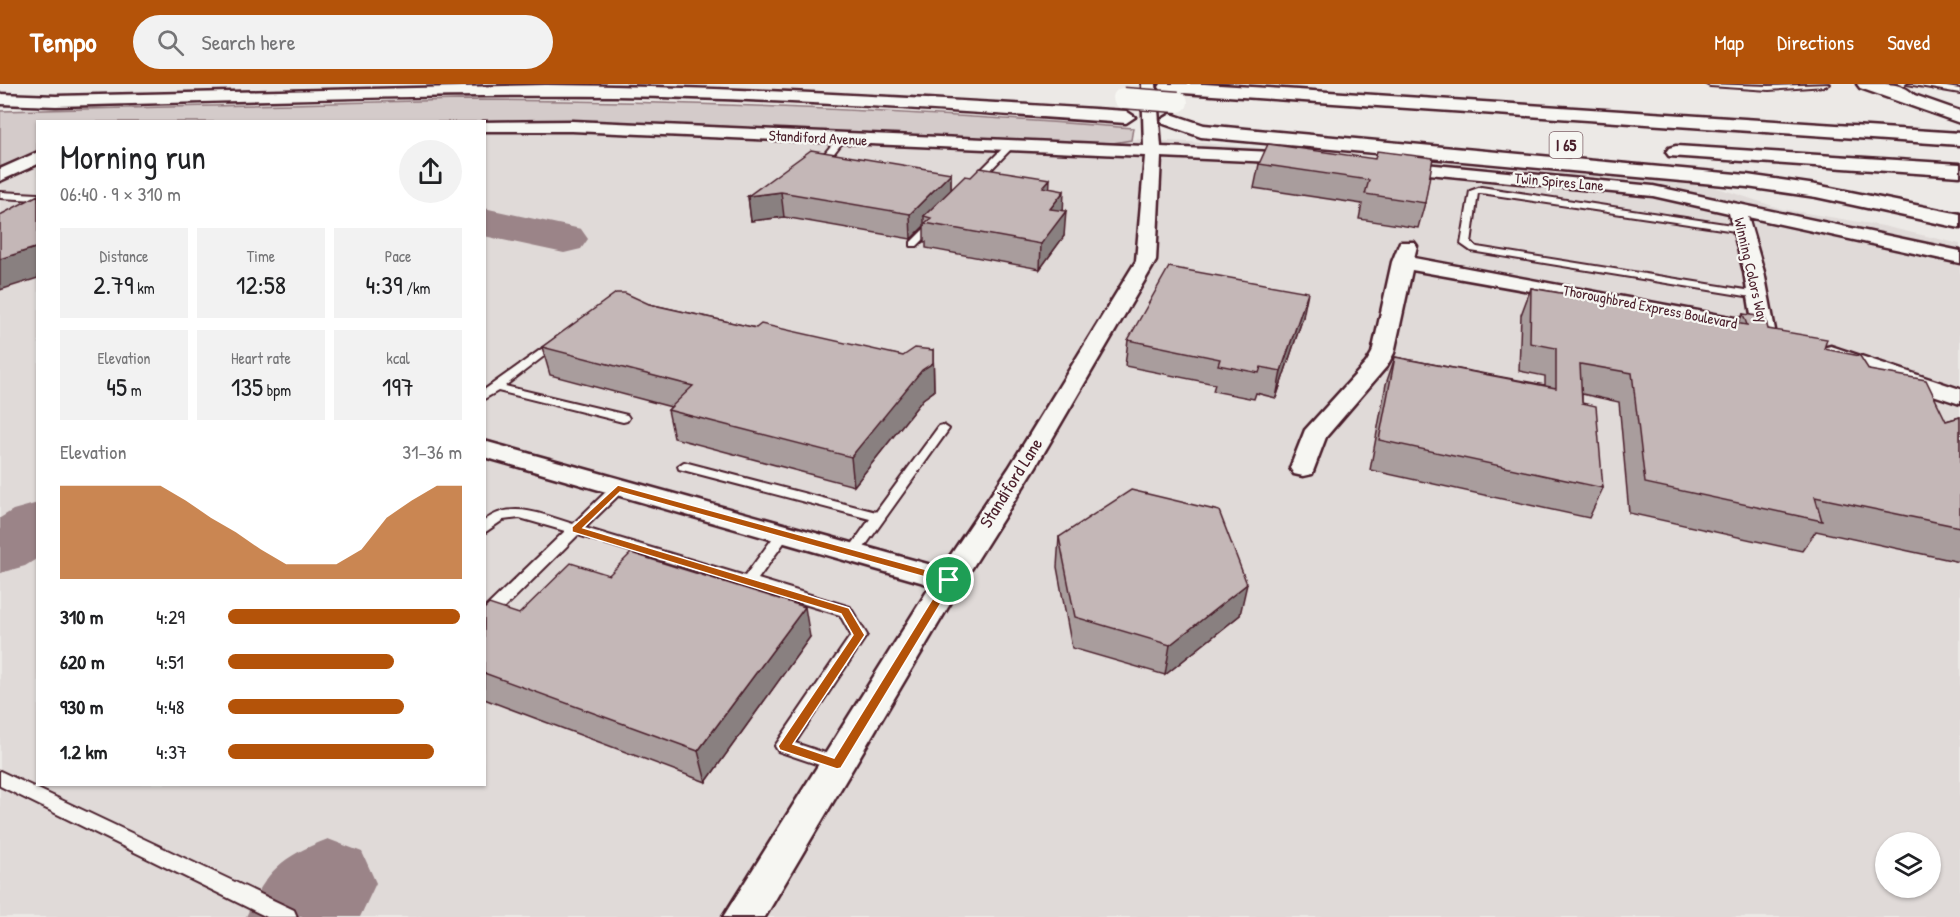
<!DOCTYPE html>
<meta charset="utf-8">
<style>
:root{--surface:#fff;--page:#f2f2f2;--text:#202124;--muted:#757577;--accent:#b45309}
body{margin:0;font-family:"Patrick Hand",sans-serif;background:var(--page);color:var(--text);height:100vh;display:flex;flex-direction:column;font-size:22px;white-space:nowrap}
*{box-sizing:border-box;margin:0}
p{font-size:20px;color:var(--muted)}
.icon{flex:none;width:33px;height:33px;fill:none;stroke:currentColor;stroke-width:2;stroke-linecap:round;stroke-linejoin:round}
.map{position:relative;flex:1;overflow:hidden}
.panel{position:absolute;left:36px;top:36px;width:450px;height:666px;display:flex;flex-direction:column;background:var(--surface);border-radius:0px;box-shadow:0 2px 4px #0004}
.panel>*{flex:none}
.buttons{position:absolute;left:1875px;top:748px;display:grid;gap:12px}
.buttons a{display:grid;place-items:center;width:66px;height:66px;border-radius:50%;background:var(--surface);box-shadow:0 2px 4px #0004;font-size:30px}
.pin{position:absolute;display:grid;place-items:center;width:51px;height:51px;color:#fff;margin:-26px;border:3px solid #fff;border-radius:50%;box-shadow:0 2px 6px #0007}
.round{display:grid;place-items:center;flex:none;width:63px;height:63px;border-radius:32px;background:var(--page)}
.headline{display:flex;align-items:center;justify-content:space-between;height:102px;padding:0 24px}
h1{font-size:33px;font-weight:600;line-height:45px}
.metrics{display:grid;grid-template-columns:repeat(3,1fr);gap:9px;height:102px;padding:6px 24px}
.metrics div{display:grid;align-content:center;border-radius:0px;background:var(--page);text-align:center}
.metrics b{font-size:26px;font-weight:600}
.metrics small{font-size:16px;font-weight:400}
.metrics p{font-size:16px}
.chart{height:168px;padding:12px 24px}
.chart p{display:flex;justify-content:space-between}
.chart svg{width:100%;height:108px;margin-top:6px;fill:var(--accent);opacity:.7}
ul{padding:0 24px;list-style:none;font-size:20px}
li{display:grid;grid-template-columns:96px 72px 1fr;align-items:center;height:45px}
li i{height:15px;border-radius:8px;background:var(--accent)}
header{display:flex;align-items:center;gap:36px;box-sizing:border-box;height:84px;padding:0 30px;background:var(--accent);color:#fff}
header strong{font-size:28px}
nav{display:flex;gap:33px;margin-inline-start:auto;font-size:21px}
.search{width:420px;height:54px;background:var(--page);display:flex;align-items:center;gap:15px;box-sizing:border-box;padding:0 21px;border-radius:33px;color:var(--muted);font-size:22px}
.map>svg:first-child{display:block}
.built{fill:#e0dad8;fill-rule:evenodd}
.green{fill:#d4cbca;stroke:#8f757a;stroke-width:1.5}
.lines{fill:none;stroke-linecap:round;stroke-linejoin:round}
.taxiway{fill:#9b8488;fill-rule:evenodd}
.lane-casing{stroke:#4a1f2b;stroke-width:4}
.street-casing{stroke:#4a1f2b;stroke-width:5}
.secondary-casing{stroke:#4a1f2b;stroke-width:5}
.primary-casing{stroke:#4a1f2b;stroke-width:5}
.highway-casing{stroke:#4a1f2b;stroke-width:5}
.lane{fill:#f6f6f2;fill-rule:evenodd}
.street{fill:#f6f6f2;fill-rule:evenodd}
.secondary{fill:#f6f6f2;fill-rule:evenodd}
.primary{fill:#f6f6f2;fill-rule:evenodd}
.highway{fill:#f6f6f2;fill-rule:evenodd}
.highway-bridge-casing{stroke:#4a1f2b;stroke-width:23;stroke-linecap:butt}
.highway-bridge{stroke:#f6f6f2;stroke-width:20}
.wall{fill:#a99d9d;stroke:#4a1f2b;stroke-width:1.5}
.shaded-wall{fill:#898080;stroke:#4a1f2b;stroke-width:1.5}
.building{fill:#c4b7b7;stroke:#4a1f2b;stroke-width:1.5}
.route{fill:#b45309;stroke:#fff;stroke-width:1.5;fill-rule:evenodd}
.labels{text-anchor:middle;stroke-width:4.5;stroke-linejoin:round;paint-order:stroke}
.far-street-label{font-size:15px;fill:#4a1f2b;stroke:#f6f6f2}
.shield{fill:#f6f6f2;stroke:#7e6067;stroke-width:1.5}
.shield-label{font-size:16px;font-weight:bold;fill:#4a1f2b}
.street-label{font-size:18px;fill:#4a1f2b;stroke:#f6f6f2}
</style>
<header>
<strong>Tempo</strong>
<div class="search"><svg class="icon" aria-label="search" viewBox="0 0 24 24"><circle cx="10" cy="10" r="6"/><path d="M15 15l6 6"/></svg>Search here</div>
<nav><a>Map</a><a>Directions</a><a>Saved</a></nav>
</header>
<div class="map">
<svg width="1960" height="833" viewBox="0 0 1960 833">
<rect width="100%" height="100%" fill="#ece9e6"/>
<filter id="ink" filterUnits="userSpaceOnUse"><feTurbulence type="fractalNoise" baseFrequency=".0167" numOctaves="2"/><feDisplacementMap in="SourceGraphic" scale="12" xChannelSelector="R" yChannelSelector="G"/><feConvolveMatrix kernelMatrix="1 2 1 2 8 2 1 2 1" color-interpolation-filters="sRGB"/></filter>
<g filter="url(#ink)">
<path class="built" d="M350,29l318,3 521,26 520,43 73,24 101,17 77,18v673h-1960v-794zM38,38h446v662h-446zM1886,759h44v45h-44z"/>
<path class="green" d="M460,16c225,0 449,11 673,28l-2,12 -24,4 -623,-22h-446l-1,31 -37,14v-56z"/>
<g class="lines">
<path class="taxiway" d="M484,124l97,21 7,10 -7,10 -17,4 -80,-17z
M38,419v55l-13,8 -25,7v-55l13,-8z
M328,755l34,13 14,31 -16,34h-114c20,-46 35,-60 82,-78z"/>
<defs>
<path id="lane" d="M1706,0l63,2 60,-2 -4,2 -56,4 -59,-4z
M1907,0h19l34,5v4z
M838,53l7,2 -14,18 -21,5v-4l15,-5z
M1008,59l7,2 -38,39h-6v-4z
M1481,103l264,40v4l-3,1 -261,-39h-3l-7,50 6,4 281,45 5,3 -5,3 -287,-47 -10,-7 9,-53z
M0,108l38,2v6l-38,-2z
M933,136l8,2 -24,24h-6v-4z
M557,254l6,3 -2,2 -56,43 122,29 2,3 -2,3 -4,1 -125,-31 -14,8v-9z
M943,341l6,4 -91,127 -5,2 -7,-5 24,-34 -191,-50 -1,-3 6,-4 192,50 63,-86z
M618,400l5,1 2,3 -2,3 -38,37 160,48 33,-45h10l2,3 -2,3 -30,42 92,28 17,28 -72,108 48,16 3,5 -3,5 -6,2 -59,-20 -3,-5 76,-111 -11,-20 -262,-80 -89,88 -5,1v-15l81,-78 -45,-13 -17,2 -19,13v-12c27,-22 60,-6 89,3l40,-39z
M0,687l294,139 3,7h-30l-267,-131z"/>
<path id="street" d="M1142,0h14l5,63 138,6 8,5 -8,5 -138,-6 -5,104 -121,207 -75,119 -195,330h-42l208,-332 -447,-128v-16l458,127 67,-100 127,-207 9,-105 -573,-25h-88l-1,-9 89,-1 572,25z
M38,68v12l-38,17v-12z
M1394,77l259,25 307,65v12l-212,-46 16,55 11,58 -3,5 -8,2 -89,-20 -263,-47 -18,83 -7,13 -61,71 -14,37 -9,2 -9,-2 -4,-6 15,-38 61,-67 6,-10 20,-91 8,-20h14l3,4 -3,12 338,63 -8,-49 -15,-59 -76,-17 -265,-26 -2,-4z
M1831,262l129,43v15l-137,-46 -3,-5 3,-5z"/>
<path id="secondary" d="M1857,0h26l77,27v12l-100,-35z"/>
<path id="primary" d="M1874,0c21,0 31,0 44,15l-9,5c-8,-1 -6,-4 -12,-9 -7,-5 -17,-4 -23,-11z"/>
<path id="highway" d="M1161,0h43l756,49v12l-792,-53 -6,-1 -3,-4z
M546,1c194,2 387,14 580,26l9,6 -9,6c-170,-12 -340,-24 -510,-27 -187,-2 -374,5 -560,10l-56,-2v-10l56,2z
M1171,30l33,11 543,50 69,10 144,29v14l-144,-31 -69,-10 -546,-50 -37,-13 -3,-4z
M1676,62l284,18v12l-291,-20 -3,-4 3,-4z"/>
</defs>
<use href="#lane" class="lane-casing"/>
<use href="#street" class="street-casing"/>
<use href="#secondary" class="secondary-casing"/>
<use href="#primary" class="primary-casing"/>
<use href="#highway" class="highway-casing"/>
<use href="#lane" class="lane"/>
<use href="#street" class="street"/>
<use href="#secondary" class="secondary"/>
<use href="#primary" class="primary"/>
<use href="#highway" class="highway"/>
<defs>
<path id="highway-bridge" d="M1123,14l55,4"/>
</defs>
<use href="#highway-bridge" class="highway-bridge-casing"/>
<use href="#highway-bridge" class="highway-bridge"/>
</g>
<path class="wall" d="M1375,75l50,44 -7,25 -59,-9 3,-15 -108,-16 5,-24z
M951,89v16l99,-1 13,23 1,25 -24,33 -114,-21v-6h-2v-16l-13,13 -127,-22 -33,4 -3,-25z
M1531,204l207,35 5,-9 25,15 56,20 45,21 77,51 14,-4v145l-144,-31 -14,20 -173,-38 -10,-111 -37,-8v9l21,85 -14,30 -219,-48 16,-86 9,-27 150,28v-9l-26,-5 2,-56z
M649,220l107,24 147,28 30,-6 1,41 -11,8 -69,87 -180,-48 -6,-28 3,-3 -121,-32 -8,-28z
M1303,233l-27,81 -20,-5 -2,6 -41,-8 2,-7 -90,-18 3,-26z
M1059,453l181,78 -75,60 -93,-27 -15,-81z
M484,525l35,5 291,23 -104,145 -222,-83z"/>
<path class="shaded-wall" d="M951,89v25l-27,18v10l-13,13 -1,-25z
M1050,95l-1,24 -6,-16z
M1064,107l-1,24 3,-4 -2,25 -24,33 1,-25 9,-35z
M781,108l3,25 -33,4 -3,-25z
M38,163v31l-38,12v-31z
M1308,208l-5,25 -27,81 5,-27z
M933,266l1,41 -11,8 -69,87 -3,-29z
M1247,500l-7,31 -75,60 5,-30z
M805,523l5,30 -104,145 -8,-31z"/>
<path class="building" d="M1268,60l107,15 2,-8 56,7 -8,45 -60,-9 4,-14 -110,-16z
M811,66l140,23 -41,41 -129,-22 -33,4z
M980,84l70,11 -7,8 21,4 -14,18 16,2 -25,33 -116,-21 6,-5 -7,-2 41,-40 6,1z
M38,111v52l-38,12v-44z
M1169,183l139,25 -27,79 -20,-4 -2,6 -41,-8 2,-6 -92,-19z
M1531,204l216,37 -4,-11 22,3 3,12 59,10 -3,10 36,7 9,14 57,10 20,41 14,-4v110l-145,-30 7,24 -177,-38 -13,-110 -52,-9 2,39 14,3 7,82 -224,-48 16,-83 161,31v-40l-26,-5z
M616,209h9l24,11 107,24 5,-4 142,32 12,-8 18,2v13l-11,7 -71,87 -183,-47 25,-24 -151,-39z
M1131,406l88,21 28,73 -77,61 -95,-28 -16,-80z
M631,469l174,54 -107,144 -214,-78v-64l5,-5 30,10 52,-51 38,12z"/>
</g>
<path class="route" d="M618,401l335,92 2,3 -114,188 -4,1 -57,-19 -2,-4 75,-111 -12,-21 -269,-82v-5zM620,408l323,90 -109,176 -41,-14 72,-109 -16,-27 -266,-80z"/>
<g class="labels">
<g class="far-street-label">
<text transform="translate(818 54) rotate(3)" y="5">Standiford Avenue</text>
<text transform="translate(1559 98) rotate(5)" y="5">Twin Spires Lane</text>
<text transform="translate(1751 186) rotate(77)" y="5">Winning Colors Way</text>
<text transform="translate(1650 223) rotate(11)" y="5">Thoroughbred Express Boulevard</text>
</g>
<rect class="shield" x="1549.5" y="48" width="33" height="26" rx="4.5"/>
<g class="shield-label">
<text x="1566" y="67">I 65</text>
</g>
<g class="street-label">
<text transform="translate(1011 399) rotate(-58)" y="6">Standiford Lane</text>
</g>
</g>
</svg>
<div class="buttons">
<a><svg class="icon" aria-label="layers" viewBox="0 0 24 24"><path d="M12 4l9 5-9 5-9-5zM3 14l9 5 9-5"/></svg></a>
</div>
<div class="pin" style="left:949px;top:496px;background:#1e9e55"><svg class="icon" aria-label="arrive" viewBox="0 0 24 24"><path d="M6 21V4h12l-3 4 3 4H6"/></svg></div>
<section class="panel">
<div class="headline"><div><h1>Morning run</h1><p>06:40 · 9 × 310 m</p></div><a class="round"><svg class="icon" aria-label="share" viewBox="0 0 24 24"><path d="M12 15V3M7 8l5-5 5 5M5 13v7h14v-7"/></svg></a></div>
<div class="metrics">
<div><p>Distance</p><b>2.79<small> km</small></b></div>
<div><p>Time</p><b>12:58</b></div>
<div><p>Pace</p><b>4:39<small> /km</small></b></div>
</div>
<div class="metrics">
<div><p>Elevation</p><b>45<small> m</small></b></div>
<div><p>Heart rate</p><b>135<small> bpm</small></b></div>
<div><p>kcal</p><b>197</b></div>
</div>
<div class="chart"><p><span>Elevation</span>31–36 m</p>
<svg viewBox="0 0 160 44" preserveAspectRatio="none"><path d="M0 44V6L10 6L20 6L30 6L40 6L50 12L60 19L70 25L80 32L90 38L100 38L110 38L120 32L130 19L140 12L150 6L160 6V44z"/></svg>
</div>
<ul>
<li><b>310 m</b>4:29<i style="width:99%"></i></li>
<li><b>620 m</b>4:51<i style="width:71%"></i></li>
<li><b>930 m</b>4:48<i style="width:75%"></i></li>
<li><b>1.2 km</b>4:37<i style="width:88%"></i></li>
</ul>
</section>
</div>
